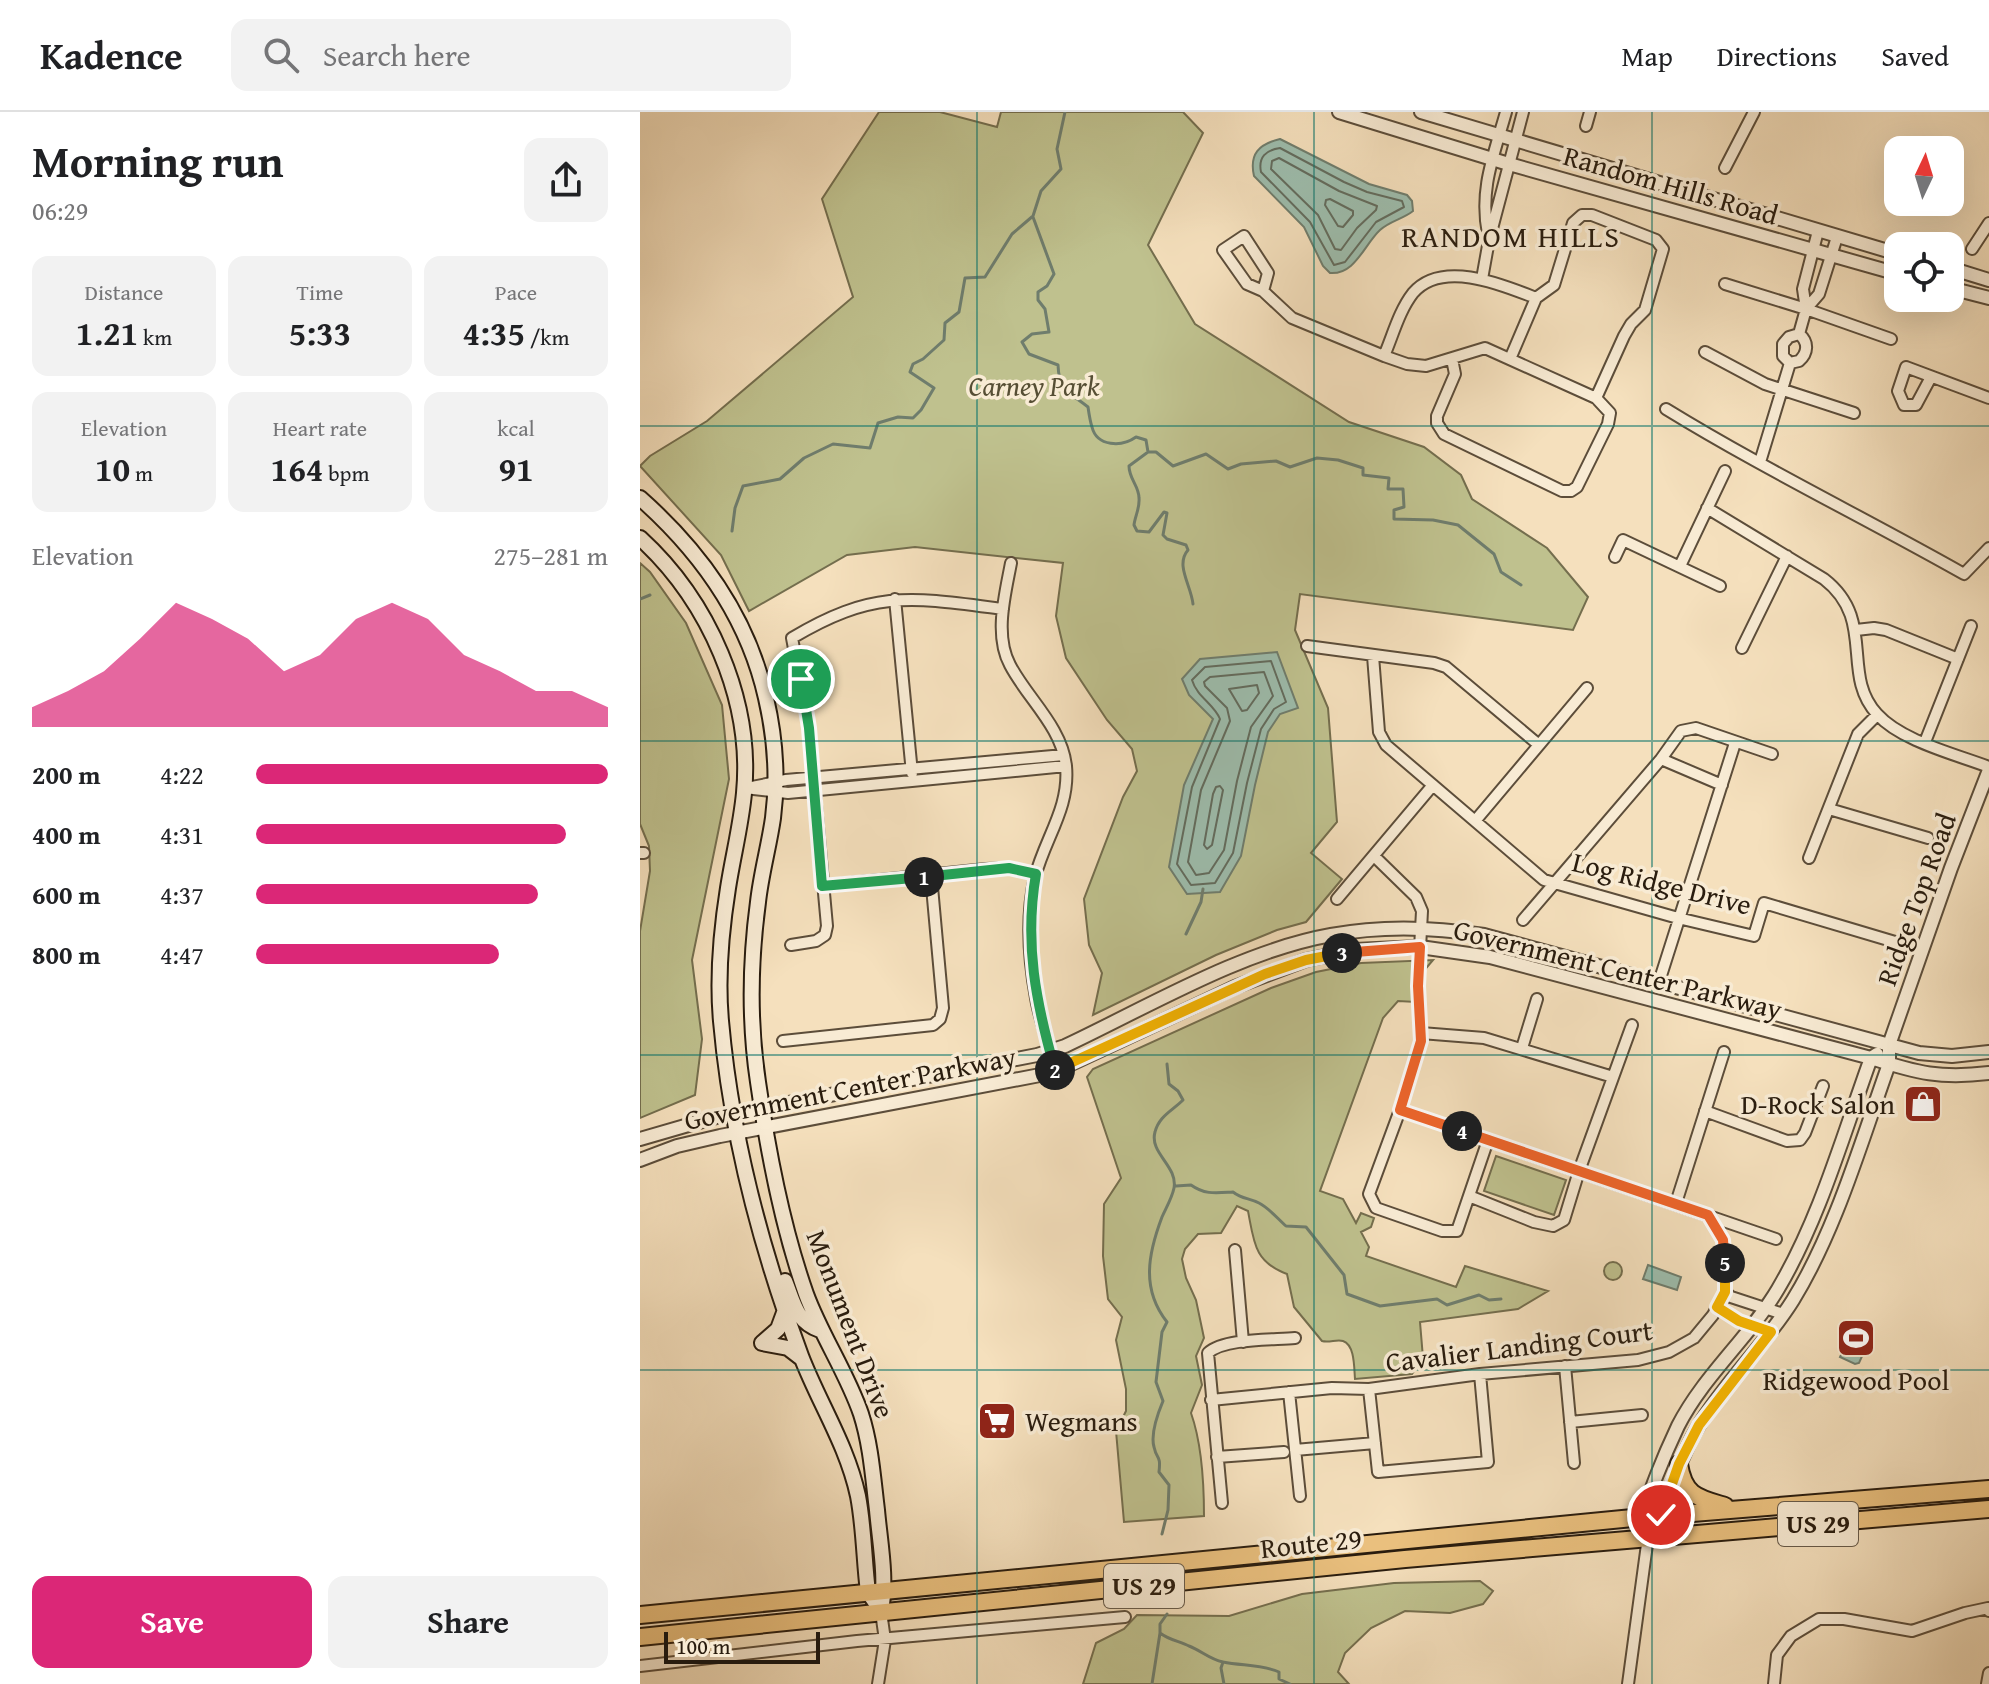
<!DOCTYPE html>
<meta charset="utf-8">
<style>
:root{--surface:#fff;--page:#f2f2f2;--text:#202124;--muted:#757577;--line:#e0e0e0;--accent:#db2777}
body{margin:0;font-family:"Gentium Book Plus",serif;background:var(--page);color:var(--text);height:100vh;display:flex;flex-direction:column;font-size:30px;white-space:nowrap}
*{box-sizing:border-box;margin:0}
p{font-size:26px;color:var(--muted)}
.icon{flex:none;width:44px;height:44px;fill:none;stroke:currentColor;stroke-width:2;stroke-linecap:round;stroke-linejoin:round}
.map{position:relative;flex:1;overflow:hidden}
.panel{display:flex;flex-direction:column;background:var(--surface);width:640px}
.panel>*{flex:none}
.needle{width:52px;rotate:4deg}
.fabs{position:absolute;left:1244px;top:24px;display:grid;gap:16px}
.fabs a{display:grid;place-items:center;width:80px;height:80px;border-radius:16px;background:var(--surface);box-shadow:0 8px 32px #0002;font-size:40px}
.scale{position:absolute;left:24px;bottom:20px;width:156px;box-sizing:border-box;padding-left:8px;border:4px solid #291c0e;border-top:0;font-size:22px;line-height:28px;white-space:nowrap;color:#291c0e;-webkit-text-stroke:6px #f8ebd4;paint-order:stroke}
.pin{position:absolute;display:grid;place-items:center;width:68px;height:68px;color:#fff;margin:-34px;border:4px solid #fff;border-radius:50%;box-shadow:0 2px 8px #0007}
.km{position:absolute;width:40px;height:40px;margin:-20px;border-radius:50%;background:#222;color:#fff;font-size:22px;line-height:40px;text-align:center}
.round{display:grid;place-items:center;flex:none;width:84px;height:84px;border-radius:16px;background:var(--page)}
.overview{display:flex;align-items:center;justify-content:space-between;height:136px;padding:0 32px}
h1{font-size:44px;font-weight:800;line-height:60px}
.stats{display:grid;grid-template-columns:repeat(3,1fr);gap:12px;height:136px;padding:8px 32px}
.stats div{display:grid;align-content:center;border-radius:16px;background:var(--page);text-align:center}
.stats b{font-size:34px;font-weight:800}
.stats small{font-size:22px;font-weight:400}
.stats p{font-size:22px}
.chart{height:224px;padding:16px 32px}
.chart p{display:flex;justify-content:space-between}
.chart svg{width:100%;height:144px;margin-top:8px;fill:var(--accent);opacity:.7}
.cta{display:flex;gap:16px;margin-top:auto;padding:16px 32px}
.cta a{flex:1;height:92px;border-radius:16px;background:var(--accent);color:#fff;font-size:32px;font-weight:800;line-height:92px;text-align:center}
.cta a+a{background:var(--page);color:var(--text)}
ul{padding:0 32px;list-style:none;font-size:26px}
li{display:grid;grid-template-columns:128px 96px 1fr;align-items:center;height:60px}
li i{height:20px;border-radius:10px;background:var(--accent)}
header{display:flex;align-items:center;gap:48px;box-sizing:border-box;height:112px;padding:0 40px;background:var(--surface);border-bottom:2px solid var(--line)}
header strong{font-size:38px}
nav{display:flex;gap:44px;margin-inline-start:auto;font-size:28px}
.search{width:560px;height:72px;background:var(--page);display:flex;align-items:center;gap:20px;box-sizing:border-box;padding:0 28px;border-radius:16px;color:var(--muted);font-size:30px}
main{display:flex;flex:1;min-height:0}
.map>svg:first-child{display:block}
.green{fill:#bfc18e;stroke:#746e4e;stroke-width:2}
.water{fill:#9dbdad;stroke:#6f7d6d;stroke-width:2}
.lines{fill:none;stroke-linecap:round;stroke-linejoin:round}
.shore{stroke:#636c5e;stroke-width:2}
.stream{stroke:#6f7d6d;stroke-width:3}
.minor-casing{stroke:#5c4d3a;stroke-width:14}
.tertiary-casing{stroke:#5c4d3a;stroke-width:16}
.secondary-casing{stroke:#291c0e;stroke-width:18}
.primary-casing{stroke:#291c0e;stroke-width:20}
.minor{stroke:#f8ebd4;stroke-width:10}
.tertiary{stroke:#f8ebd4;stroke-width:12}
.secondary{stroke:#f8ebd4;stroke-width:14}
.primary{stroke:#eac07e;stroke-width:16}
.split-1-casing{stroke:#fff;stroke-width:16}
.split-2-casing{stroke:#fff;stroke-width:16}
.split-3-casing{stroke:#fff;stroke-width:16}
.split-4-casing{stroke:#fff;stroke-width:16}
.split-5-casing{stroke:#fff;stroke-width:16}
.split-6-casing{stroke:#fff;stroke-width:16}
.split-1{stroke:#22a559;stroke-width:10}
.split-2{stroke:#22a559;stroke-width:10}
.split-3{stroke:#f5b400;stroke-width:10}
.split-4{stroke:#f0652b;stroke-width:10}
.split-5{stroke:#f0652b;stroke-width:10}
.split-6{stroke:#f5b400;stroke-width:10}
.grid{fill:none;stroke:#0f766e;stroke-width:2;stroke-opacity:0.55}
.labels{text-anchor:middle;stroke-width:7;stroke-linejoin:round;paint-order:stroke}
.shield{fill:#f8ebd4;stroke:#675a49;stroke-width:2}
.shield-label{font-size:26px;font-weight:bold;fill:#291c0e}
.street-label{font-size:28px;fill:#291c0e;stroke:#f8ebd4}
.park-label{font-size:28px;font-style:italic;fill:#564e34;stroke:#f8ebd4}
.poi-label{font-size:28px;fill:#291c0e;stroke:#f8ebd4;text-anchor:end}
.neighbourhood-label{font-size:30px;letter-spacing:2px;fill:#291c0e;stroke:#f8ebd4}
</style>
<header>
<strong>Kadence</strong>
<div class="search"><svg class="icon" aria-label="search" viewBox="0 0 24 24"><circle cx="10" cy="10" r="6"/><path d="M15 15l6 6"/></svg>Search here</div>
<nav><a>Map</a><a>Directions</a><a>Saved</a></nav>
</header>
<main>
<section class="panel">
<div class="overview"><div><h1>Morning run</h1><p>06:29</p></div><a class="round"><svg class="icon" aria-label="share" viewBox="0 0 24 24"><path d="M12 15V3M7 8l5-5 5 5M5 13v7h14v-7"/></svg></a></div>
<div class="stats">
<div><p>Distance</p><b>1.21<small> km</small></b></div>
<div><p>Time</p><b>5:33</b></div>
<div><p>Pace</p><b>4:35<small> /km</small></b></div>
</div>
<div class="stats">
<div><p>Elevation</p><b>10<small> m</small></b></div>
<div><p>Heart rate</p><b>164<small> bpm</small></b></div>
<div><p>kcal</p><b>91</b></div>
</div>
<div class="chart"><p><span>Elevation</span>275–281 m</p>
<svg viewBox="0 0 160 44" preserveAspectRatio="none"><path d="M0 44V38L10 33L20 27L30 17L40 6L50 11L60 17L70 27L80 22L90 11L100 6L110 11L120 22L130 27L140 33L150 33L160 38V44z"/></svg>
</div>
<ul>
<li><b>200 m</b>4:22<i style="width:100%"></i></li>
<li><b>400 m</b>4:31<i style="width:88%"></i></li>
<li><b>600 m</b>4:37<i style="width:80%"></i></li>
<li><b>800 m</b>4:47<i style="width:69%"></i></li>
</ul>
<div class="cta"><a>Save</a><a>Share</a></div>
</section>
<div class="map">
<svg width="1349" height="1572" viewBox="0 0 1349 1572">
<rect width="100%" height="100%" fill="#f5e0bd"/>
<filter id="stains"><feTurbulence type="fractalNoise" baseFrequency=".0025" numOctaves="4"/><feColorMatrix values="0 0 0 0 .2 0 0 0 0 .09 0 0 0 0 .02 0 0 0 .5 -.17"/></filter>
<radialGradient id="worn" r=".72"><stop offset=".6" stop-color="#630" stop-opacity="0"/><stop offset="1" stop-color="#630" stop-opacity=".3"/></radialGradient>
<path class="green" d="M239,0h61l57,15 4,-15h182l20,21 -55,112 47,79 154,98 75,25 37,28 11,24 75,49 41,49 -15,33 -273,-36 -5,36 33,78 9,114 -26,31 31,26 -36,43 -29,8 -61,25 -123,60 9,-42 -13,-28 -5,-46 39,-102 14,-26 -5,-22 -25,-29 -41,-62 -10,-42 7,-53 -148,-16 -68,8 -98,56 -28,-56 -81,-89 10,-10 57,-35 146,-124 -31,-98z
M0,451l10,9 36,51 36,82 7,74 -37,181 10,79 -7,56 -55,23v-187l10,-60 -1,-25 -9,-22z
M793,848l-17,20v22l-18,-1 -15,17 -63,173 23,8 13,24 5,-10 13,5 -3,9 -10,5 8,15 -3,9 90,31 9,-21 83,25 -30,18 -98,13 3,36 -11,16 -57,5c-1,-11 0,-34 -12,-38 -6,-2 -14,2 -21,0l-28,-34 -7,-33c-33,-12 -33,-32 -39,-63l-11,-5 -16,27 -23,1 -13,15 -3,10 4,19 10,22 8,38 -8,18 6,29 -11,28c11,31 13,69 13,103l-80,6 -8,-91 10,-20v-22l-10,-49 6,-23 -14,-18 -5,-43 1,-52 17,-26 -34,-101 6,-8 178,-81 45,-16 45,-9z
M856,1044l70,24 -12,35 -70,-24z
M964 1159a9 9 0 1 1 18 0a9 9 0 1 1-18 0Z
M840,1469l13,10 -10,13 -33,9 -45,-2 -34,17 -26,25 -7,19 11,12h-266l13,-41 28,-14 13,-14 92,1 73,-22 92,-11z"/>
<path class="water" d="M640,27l89,45 38,11 5,6 1,10c-10,8 -23,10 -33,19 -16,15 -25,45 -50,43l-7,-7 -19,-39 -50,-51c-5,-22 5,-32 26,-37z
M637,540l21,56 -18,6 -12,18 -13,53 -14,71 -21,36 -33,2 -18,-27 15,-82 29,-66 -24,-24 -7,-16 18,-20z
M1008,1153l33,12 -4,13 -34,-11z
M1221,1213l7,3 -9,20 4,6 -4,9 -4,1 -15,-7 15,-31 4,2z"/>
<g class="lines">
<path class="shore" d="M640,36l64,34 23,10 35,9 2,6 -28,15 -31,40 -11,3 -24,-43 -49,-50c-3,-15 5,-22 19,-24z
M639,46l60,33 38,15 -1,4 -19,18 -16,22 -6,-1 -17,-34 -47,-46 1,-8z
M686,88l4,-1 23,12v4l-10,12 -5,-1 -13,-21z
M631,549l15,41 -12,7 -13,20 -14,54 -14,70 -18,30 -24,2 -14,-21 15,-77 28,-68c-6,-15 -23,-22 -28,-39l13,-13z
M624,560l9,24 -22,31 -14,54 -13,69 -15,23 -13,2 -8,-13 13,-72 29,-69 -3,-13 -22,-22 -1,-4 6,-5z
M617,573l2,8 -12,17 -5,1 -13,-22z
M580,674l3,4 -11,55 -5,4 -3,-4 9,-51 3,-7z"/>
<path class="stream" d="M393,105l21,57 -7,12 -9,6v8l7,9 4,23 -17,2 -10,8 7,12 29,11c1,26 11,27 30,42 1,7 2,14 4,20 5,20 30,20 44,10l10,3 2,12 -19,14c0,13 10,20 10,32 1,10 -4,18 -5,27l3,6 12,1 15,-20 3,1 -4,22 4,4 19,6 2,5c-13,15 3,35 5,54
M509,340h7l17,14 33,-12 22,15 13,-5 35,-3 14,6 27,-9 21,2 25,8v7l26,3 -1,11h15l1,18 -10,3v9l39,1 25,5 36,29 7,18 20,13
M92,419l3,-23 8,-22 37,-7 24,-21 29,-14 37,4 8,-25 20,-6 15,1 8,-8 13,-22 -24,-16 3,-8 10,-5 21,-19 1,-17 14,-11 6,-34 20,-1 27,-43 21,-18 8,-25 20,-22 -4,-20 8,-37
M0,487l10,-4
M546,822l15,-32 2,-13
M536,1074l15,-1c14,10 25,8 42,7 9,7 16,6 26,11 10,5 18,15 27,23l20,1 38,48 3,19 33,12 57,-7 10,6 32,-10 10,5 12,-1
M522,1422l6,-24 1,-25 -10,-13c2,-18 -2,-11 -5,-25 -4,-14 4,-34 9,-46l-7,-19 6,-50 5,-10c-26,-33 -19,-68 -5,-105 4,-9 10,-19 12,-29 4,-22 -25,-35 -19,-56 4,-16 17,-21 28,-32l-5,-9 -9,-7 -2,-20
M527,1502l-7,10v9c9,7 19,8 29,13 13,5 20,13 34,16 19,4 38,2 56,10v7l11,5
M583,1550l-2,6 3,16
M512,1572l8,-51"/>
<defs>
<path id="minor" d="M946,14l4,-14
M1085,56l29,-56
M848,122c-9,-45 6,-79 18,-122
M1332,137l17,-26
M842,167l7,-39 34,-128
M1085,172l81,25 85,30
M623,179l5,-18 -24,-37 -21,14 24,34 16,7 29,27 92,38 23,8 19,2 59,-18 111,50 14,15 -2,11 -31,63 -6,4h-9l-118,-57 -7,-11v-7l18,-42 -3,-15
M1166,197l13,-15 18,-57
M1159,222l7,-25 -3,-20 15,-58
M1065,240l60,32 89,29
M744,244c9,-21 15,-45 29,-63 29,-34 90,-8 123,5
M870,247l26,-61 18,-13 19,-62 9,-8h10l64,25 7,9 -18,61 -14,14 -7,12 -28,62
M1150,251l-7,-7v-12l6,-7 10,-3
M1150,251l9,-2c9,-8 10,-19 0,-27
M1291,265l-15,28h-12l-6,-14 8,-24 83,31
M1026,297c96,59 199,109 298,165l25,-26
M1120,350l30,-99
M1067,396l117,71c53,41 16,95 53,135 24,27 78,40 112,53
M975,445l8,-17 97,46
M371,451c-6,32 -17,72 -1,102 17,33 52,62 56,101 4,42 -21,72 -31,111 -9,38 -6,83 1,121 3,18 10,36 14,53
M1040,454l45,-95
M255,487l17,174
M1216,518l18,-2 12,2 72,29
M667,534l127,17 12,4 93,78
M1102,536l45,-92
M733,544l6,76 7,13 158,135 134,38 76,18 10,-33 158,47
M1285,630l46,-116
M1021,647l61,26
M112,675l34,-7 278,-25
M105,676l43,5 278,-27
M1189,697l99,29
M835,709l112,-133
M0,741h4
M734,744l42,41 6,14 -4,75 3,55 -21,69 -31,84 7,14 66,23h15l31,-91
M1169,746l49,-124 19,-19
M182,774l164,-17 23,-1 27,6
M697,787l96,-114
M883,808l138,-161 20,-28 15,-3 76,26
M151,833l25,-4 9,-6 2,-9 -18,-198 -17,-90c82,-49 120,-41 211,-29
M1019,870l76,-239
M781,921l63,5 129,39
M143,929l150,-16 7,-6 3,-11 -12,-132
M882,936l15,-49
M760,998l376,129
M1065,999l82,30 13,-1 5,-7 18,-47
M829,1084l65,26 19,4 11,-6 15,-49 53,-146
M1036,1091l48,-151
M595,1138l8,92
M1085,1180l6,5 52,17
M1077,1195l22,14 32,11
M925,1254l9,97
M729,1277l9,83 110,-10 -8,-88
M649,1280l11,104
M571,1288l121,-12 37,1 111,-15 158,-14 31,-8 25,-14 19,-23 12,-23 1,-25 -3,-27 -15,-25
M930,1310l72,-7
M655,1338l80,-7
M577,1345l67,-5
M582,1391l-14,-150c16,-15 65,-13 87,-15
M0,1554l217,-25 268,-24
M238,1572l7,-44 -4,-28
M988,1572l20,-147
M1134,1572l3,-29 14,-19 28,-17h25l68,12 53,-18 23,-5 1,3
M1347,1572l2,-11"/>
<path id="tertiary" d="M699,0l163,50 396,112
M781,0l477,142
M1310,156l39,12
M1310,176l39,10
M0,1027l76,-22 321,-62 28,-9c83,-39 176,-95 266,-111 52,-10 102,-8 153,0l435,118 33,3 37,-4
M0,1048l37,-14 43,-10 320,-61 31,-11 164,-77 71,-27 49,-10 65,-3 70,10 381,101c46,15 70,21 118,15
M1004,1411c-3,-16 26,-80 34,-97 26,-51 71,-88 100,-137 42,-71 65,-154 93,-231l6,-4
M1008,1425c21,-35 29,-75 50,-110 27,-45 67,-82 95,-127 43,-70 68,-158 96,-236v-19l62,-177 38,-98"/>
<path id="secondary" d="M0,386c61,54 108,120 126,200 9,39 12,81 7,120 -4,28 -12,56 -15,84 -8,60 -9,120 0,180 10,70 24,144 48,212 15,41 41,79 55,120 10,31 12,64 16,96 3,34 10,67 4,102
M0,426c68,62 113,161 104,255 -3,32 -11,63 -16,95 -7,44 -11,89 -7,133 10,113 40,228 80,335 18,47 46,89 57,140 6,31 6,64 10,96l7,10
M145,1169c9,22 11,41 35,49
M122,1231l26,5 13,10
M122,1231l16,-14 7,-19"/>
<path id="primary" d="M1039,1352c5,32 19,34 46,42
M0,1503l1003,-98 346,-28
M0,1525l765,-78 584,-50"/>
</defs>
<use href="#minor" class="minor-casing"/>
<use href="#tertiary" class="tertiary-casing"/>
<use href="#secondary" class="secondary-casing"/>
<use href="#primary" class="primary-casing"/>
<use href="#minor" class="minor"/>
<use href="#tertiary" class="tertiary"/>
<use href="#secondary" class="secondary"/>
<use href="#primary" class="primary"/>
</g>
<g class="lines">
<defs>
<path id="split-1" d="M161,567l8,49 13,158 102,-9"/>
<path id="split-2" d="M284,765l85,-9 27,6c-12,69 0,129 19,196"/>
<path id="split-3" d="M415,958l210,-96 41,-14 36,-7"/>
<path id="split-4" d="M702,841l78,-6 -2,39 3,55 -21,69 62,21"/>
<path id="split-5" d="M822,1019l246,84 15,25 2,23"/>
<path id="split-6" d="M1021,1403l18,-51 20,-39 72,-93 -32,-11 -22,-14 8,-15v-29"/>
</defs>
<use href="#split-1" class="split-1-casing"/>
<use href="#split-2" class="split-2-casing"/>
<use href="#split-3" class="split-3-casing"/>
<use href="#split-4" class="split-4-casing"/>
<use href="#split-5" class="split-5-casing"/>
<use href="#split-6" class="split-6-casing"/>
<use href="#split-1" class="split-1"/>
<use href="#split-2" class="split-2"/>
<use href="#split-3" class="split-3"/>
<use href="#split-4" class="split-4"/>
<use href="#split-5" class="split-5"/>
<use href="#split-6" class="split-6"/>
</g>
<path class="grid" d="M337,0v1572M674,0v1572M1012,0v1572M0,314h1349M0,629h1349M0,943h1349M0,1258h1349"/>
<defs>
<symbol id="shop-square" viewBox="-11 -11 22 22"><rect x="-9" y="-9" width="18" height="18" rx="4" fill="#8f2418" stroke="#f8ebd4"/><path d="M-5-2.5h2.3a2.7 3.5 0 0 1 5.4 0H5L5.5 6h-11ZM-1.5-2.5h3a1.5 2.3 0 0 0-3 0Z" fill="#fff"/></symbol>
<symbol id="stadium-square" viewBox="-11 -11 22 22"><rect x="-9" y="-9" width="18" height="18" rx="4" fill="#8f2418" stroke="#f8ebd4"/><path d="M0-5a6.5 5 0 1 0 0 10a6.5 5 0 1 0 0-10ZM-3.5-1.8h7v3.6h-7Z" fill="#fff"/></symbol>
<symbol id="supermarket-square" viewBox="-11 -11 22 22"><rect x="-9" y="-9" width="18" height="18" rx="4" fill="#8f2418" stroke="#f8ebd4"/><path d="M-6-5.5h2.5l.6 2H6L4.5 2H-2.5L-4.4-4H-6ZM-1.5 3.2a1.3 1.3 0 1 0 .1 0ZM3 3.2a1.3 1.3 0 1 0 .1 0Z" fill="#fff"/></symbol>
</defs>
<g fill-rule="evenodd">
<use href="#shop-square" x="1261" y="970" width="44" height="44"/>
<use href="#stadium-square" x="1194" y="1204" width="44" height="44"/>
<use href="#supermarket-square" x="335" y="1287" width="44" height="44"/>
</g>
<g class="labels">
<g class="shield">
<rect x="1138" y="1390" width="80" height="44" rx="6"/>
<rect x="464" y="1452" width="80" height="44" rx="6"/>
</g>
<g class="shield-label">
<text x="1178" y="1421">US 29</text>
<text x="504" y="1483">US 29</text>
</g>
<g class="street-label">
<text transform="translate(1031 73) rotate(16)" y="10">Random Hills Road</text>
<text transform="translate(1022 771) rotate(14)" y="10">Log Ridge Drive</text>
<text transform="translate(1276 787) rotate(-70)" y="10">Ridge Top Road</text>
<text transform="translate(978 857) rotate(14)" y="10">Government Center Parkway</text>
<text transform="translate(210 976) rotate(-11)" y="10">Government Center Parkway</text>
<text transform="translate(211 1212) rotate(69)" y="10">Monument Drive</text>
<text transform="translate(879 1234) rotate(-7)" y="10">Cavalier Landing Court</text>
<text transform="translate(671 1431) rotate(-6)" y="10">Route 29</text>
</g>
<g class="park-label">
<text x="394" y="284">Carney Park</text>
</g>
<g class="poi-label">
<text x="1255" y="1002">D-Rock Salon</text>
<text x="1216" y="1278" text-anchor="middle">Ridgewood Pool</text>
<text x="385" y="1319" text-anchor="start">Wegmans</text>
</g>
<g class="neighbourhood-label">
<text x="871" y="135">RANDOM HILLS</text>
</g>
</g>
<rect width="100%" height="100%" filter="url(#stains)"/>
<rect width="100%" height="100%" fill="url(#worn)"/>
</svg>
<div class="fabs">
<a><svg class="needle" viewBox="-14 -14 28 28"><path d="M0-13l5 13h-10z" fill="#e53935"/><path d="M0 13l5-13h-10z" fill="#757577"/></svg></a>
<a><svg class="icon" aria-label="locate" viewBox="0 0 24 24"><circle cx="12" cy="12" r="6"/><path d="M12 2v4M12 18v4M2 12h4M18 12h4"/></svg></a>
</div>
<div class="scale">100 m</div>
<div class="pin" style="left:161px;top:567px;background:#1e9e55"><svg class="icon" aria-label="arrive" viewBox="0 0 24 24"><path d="M6 21V4h12l-3 4 3 4H6"/></svg></div>
<div class="pin" style="left:1021px;top:1403px;background:#d93025"><svg class="icon" aria-label="check" viewBox="0 0 24 24"><path d="M5 12l5 5 9-10"/></svg></div>
<b class="km" style="left:284px;top:765px">1</b>
<b class="km" style="left:415px;top:958px">2</b>
<b class="km" style="left:702px;top:841px">3</b>
<b class="km" style="left:822px;top:1019px">4</b>
<b class="km" style="left:1085px;top:1151px">5</b>
</div>
</main>
